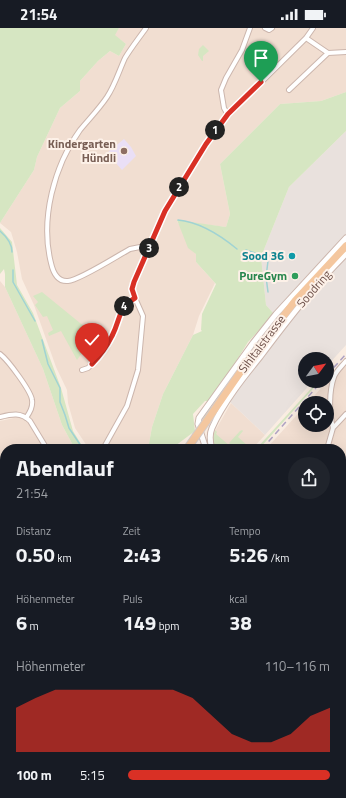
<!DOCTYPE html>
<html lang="de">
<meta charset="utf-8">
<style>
:root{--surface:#171b24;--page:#20242c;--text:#f1f3f6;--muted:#9ea1a6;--accent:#d93025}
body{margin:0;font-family:"Titillium Web",sans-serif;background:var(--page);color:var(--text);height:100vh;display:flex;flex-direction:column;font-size:15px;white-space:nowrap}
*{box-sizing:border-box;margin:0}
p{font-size:13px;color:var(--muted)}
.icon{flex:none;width:22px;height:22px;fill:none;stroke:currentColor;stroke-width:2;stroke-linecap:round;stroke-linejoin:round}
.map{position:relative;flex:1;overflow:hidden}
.side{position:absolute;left:0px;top:416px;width:346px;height:354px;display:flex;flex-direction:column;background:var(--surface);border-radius:16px 16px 0 0;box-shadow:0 4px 16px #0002}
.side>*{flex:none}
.needle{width:26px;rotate:58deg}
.tools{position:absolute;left:298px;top:324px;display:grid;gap:8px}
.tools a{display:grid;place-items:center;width:36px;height:36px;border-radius:50%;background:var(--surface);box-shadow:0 4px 16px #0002;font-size:20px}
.pin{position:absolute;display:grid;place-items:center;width:34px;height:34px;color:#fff;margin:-41px -17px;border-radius:50% 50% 50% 0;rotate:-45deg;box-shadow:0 0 4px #0007}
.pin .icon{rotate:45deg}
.km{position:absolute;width:20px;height:20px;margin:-10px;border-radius:50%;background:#222;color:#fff;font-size:11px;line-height:20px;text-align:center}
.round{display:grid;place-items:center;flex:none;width:42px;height:42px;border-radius:21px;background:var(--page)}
.summary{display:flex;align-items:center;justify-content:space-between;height:68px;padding:0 16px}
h1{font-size:22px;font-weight:700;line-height:30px}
.figures{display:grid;grid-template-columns:repeat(3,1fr);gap:6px;height:68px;padding:4px 16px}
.figures div{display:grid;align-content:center}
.figures b{font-size:20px;font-weight:700}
.figures small{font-size:11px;font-weight:400}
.figures p{font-size:11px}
.chart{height:112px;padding:8px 16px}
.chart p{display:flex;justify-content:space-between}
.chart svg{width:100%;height:72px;margin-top:4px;fill:var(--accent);opacity:.7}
ul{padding:0 16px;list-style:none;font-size:13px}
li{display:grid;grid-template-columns:64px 48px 1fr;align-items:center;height:30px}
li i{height:10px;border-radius:5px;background:var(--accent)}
.status{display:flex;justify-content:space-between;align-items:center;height:28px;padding:0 20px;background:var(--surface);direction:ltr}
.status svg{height:11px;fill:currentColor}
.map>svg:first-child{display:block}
.residential{fill:#f1ded1}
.industrial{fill:#e9e1dd}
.education{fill:#eadff6}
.green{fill:#d6e6c2}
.water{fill:#b8e2e1;stroke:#a0d3d3}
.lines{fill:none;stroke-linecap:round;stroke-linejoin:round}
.stream{stroke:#a0d3d3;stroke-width:1.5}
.minor-casing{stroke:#ccb6ad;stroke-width:6}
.tertiary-casing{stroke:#ccb6ad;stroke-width:7}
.secondary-casing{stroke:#cfb5aa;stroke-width:8}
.primary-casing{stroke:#d4cbc9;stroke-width:9}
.minor{stroke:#fff;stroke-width:4}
.tertiary{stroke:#fff;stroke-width:5}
.secondary{stroke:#fff;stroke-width:6}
.primary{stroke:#f4c79f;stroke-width:7}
.rail{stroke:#aea2c2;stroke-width:1.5;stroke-dasharray:6 4;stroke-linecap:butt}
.primary-bridge-casing{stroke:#d4cbc9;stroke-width:9;stroke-linecap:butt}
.primary-bridge{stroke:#f4c79f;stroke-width:7}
.route-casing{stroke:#fff;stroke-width:8}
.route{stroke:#d93025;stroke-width:5}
.education-dot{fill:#8d6e63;stroke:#fdf1e8;stroke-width:1.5}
.culture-dot{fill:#0f9aa8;stroke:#fdf1e8;stroke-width:1.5}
.leisure-dot{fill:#2e9e5b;stroke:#fdf1e8;stroke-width:1.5}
.labels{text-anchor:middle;stroke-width:4;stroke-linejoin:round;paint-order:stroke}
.education-label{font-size:12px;font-weight:bold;fill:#785e54;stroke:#fdf1e8;text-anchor:end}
.culture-label{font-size:12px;font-weight:bold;fill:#0d838f;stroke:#fdf1e8;text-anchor:end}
.leisure-label{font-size:12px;font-weight:bold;fill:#27864d;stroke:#fdf1e8;text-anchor:end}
.street-label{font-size:12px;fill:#6f524b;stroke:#fdf1e8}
</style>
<div class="status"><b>21:54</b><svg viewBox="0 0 49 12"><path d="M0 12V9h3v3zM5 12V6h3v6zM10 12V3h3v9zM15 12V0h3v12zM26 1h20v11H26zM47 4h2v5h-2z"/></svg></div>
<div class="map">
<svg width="346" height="770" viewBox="0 0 346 770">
<rect width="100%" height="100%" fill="#faede2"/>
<path class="residential" d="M119,0h227v64l-25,9 -41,3 -60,60 10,50 -4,13 -49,-6 19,33v8l19,21 -16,33 -6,19 -30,59 -11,33 -4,22h-59l-14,-21 -7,-25 -1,-13 -11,-23 -22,-62 -12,-26 -5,-27 -6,-20 -11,-9 34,-53 3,-13 23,-49 20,-17v-10l18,-20 12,-10 9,5 7,-12 -12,-9z
M0,253l5,6 38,82 19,56 13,24h-70v19l-5,-9v-38l14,-3 -14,1z
M346,331v221l-5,-1v-130h-75l39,-43v19h22v-22h-19z
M231,375l34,32 -13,14 -37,-1 -2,-10 2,-7z
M5,449v144l-5,4v-145z
M341,592l5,1v79l-5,-4z
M5,617v113l-5,2v-111z
M341,740l5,3v27h-202l-1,-5h198z
M38,765h47l5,5h-43z"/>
<path class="industrial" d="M346,103v214l-19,21v-7h-22v22h8l-48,54 -36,-34 45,-87 -8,-9 -5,-48 28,-70z"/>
<path class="education" d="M124,111l7,8 5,9 -14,14 -15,-17z
M341,668l5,4v71l-5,-3z"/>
<path class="green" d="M0,0h119l-4,7 11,9 -7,12 -9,-5 -12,10 -18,20v10l-20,17 -23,49 -3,13 -34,53z
M203,17l6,6 -6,5v5h-1l-4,-6 1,-6z
M346,64v39l-57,56 -28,70 5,48 8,9 -26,28 -11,18 -29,41h-3l-12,13 2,17 -24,18h-23l4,-22 11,-33 30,-59 9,-4 -1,-1 1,-16 14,-30 -20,-22v-8l-8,-6 -11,-28 49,7 4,-13 -10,-50 60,-60 41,-3z
M0,200l12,14 5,43 16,28 28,75 12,43 11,18h-9l-13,-24 -19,-56 -38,-82v-13l-1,-5 -4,5z
M42,264l54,44h-6l-4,3 -3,-2 -5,5 1,1 -2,4 5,6 -5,7 -16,-29 -12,5 -1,-3 5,-3 -6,-14 -4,1 -8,-12 3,-3 -5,-6z
M286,279l-33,42 -49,70 -2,-1 58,-82z
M318,353h2l-61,68h-3z
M215,402l2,2 -1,2 14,12 -3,3h-12l-2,-11z
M242,402l1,1 -5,6 10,9 3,-2 -4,5h-11l-7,-6 11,-12z
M12,765h14l11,5h-37v-2z
M73,765h29l-6,5h-28z"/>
<path class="water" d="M341,556l5,1v26l-5,1z
M5,737v22l-5,2v-22z"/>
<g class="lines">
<path class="stream" d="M178,192c22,2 42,15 59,29
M0,203c7,6 12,12 12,21
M246,222l18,6 4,5 -2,16 2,15
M13,242v12l22,39
M42,312l6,24 12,24v14l5,13 4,13 14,21"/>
<defs>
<path id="minor" d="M146,0c-7,10 -15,20 -21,30 -6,13 -10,27 -18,39 -8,12 -18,22 -27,33 -26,36 -40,89 -29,133 2,9 6,19 17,18 12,-1 49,-25 62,-32l10,-2 9,1
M265,0l4,2 3,-2
M306,10l22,15
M289,62l39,-37 18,-1
M228,87l-4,-7 -3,-18 5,-12 16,-28 8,-22
M0,326c8,6 31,37 32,46 1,7 -2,12 -6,18
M82,342l6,-2 11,-11 14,-22 10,-28 12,-9
M0,389c12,-3 21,-5 30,4l17,28
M333,400c-4,-15 -4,-37 1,-51 2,-6 8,-11 12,-16
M103,421l24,-43 11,-36 5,-54 -8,-18 -3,-11 33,-76 50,-80 13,-16 78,-77 7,-10
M327,421l6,-21 13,-14
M0,456l5,-2
M341,467l2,-30
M0,506l5,-4
M341,523l5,-6
M341,549h5
M213,765l7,5
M140,770l5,-2 10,2
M283,770l4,-5"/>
<path id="tertiary" d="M206,421l-8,-25 1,-6 54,-75 23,-29 70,-76
M212,421c-2,-7 -3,-14 0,-21 11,-25 31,-50 48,-71 27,-36 54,-71 86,-103
M341,764l5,3"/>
<path id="secondary" d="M341,642l5,1
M0,701l5,-2
M135,765l3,5"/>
<path id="primary" d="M206,394l40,-58 49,-63 51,-55
M187,421l9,-13
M0,602l5,-4"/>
</defs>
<use href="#minor" class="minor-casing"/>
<use href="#tertiary" class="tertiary-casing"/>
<use href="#secondary" class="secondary-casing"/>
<use href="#primary" class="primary-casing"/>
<use href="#minor" class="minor"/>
<use href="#tertiary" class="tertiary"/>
<use href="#secondary" class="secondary"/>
<use href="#primary" class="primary"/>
<path class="rail" d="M327,347l19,-21
M262,421l60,-68
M0,615l5,-4"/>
<defs>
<path id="primary-bridge" d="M196,408l10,-14"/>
</defs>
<use href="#primary-bridge" class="primary-bridge-casing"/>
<use href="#primary-bridge" class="primary-bridge"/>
</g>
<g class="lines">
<defs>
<path id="route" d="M92,336c8,-8 15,-18 20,-28 9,-17 5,-27 23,-38l-3,-9 2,-7 31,-71 41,-67 22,-30 33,-32"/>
</defs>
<use href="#route" class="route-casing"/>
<use href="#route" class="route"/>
</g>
<circle class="education-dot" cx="124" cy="123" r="4"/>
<circle class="culture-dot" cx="292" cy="228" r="4"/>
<circle class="leisure-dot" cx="295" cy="248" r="4"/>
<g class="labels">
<g class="education-label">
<text x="116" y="120">Kindergarten<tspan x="116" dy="14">Hündli</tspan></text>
</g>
<g class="culture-label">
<text x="284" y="232">Sood 36</text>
</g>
<g class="leisure-label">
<text x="287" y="252">PureGym</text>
</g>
<g class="street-label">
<text transform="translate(314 261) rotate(-49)" y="4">Soodring</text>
<text transform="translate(262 316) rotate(-53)" y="4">Sihltalstrasse</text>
</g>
</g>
</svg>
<div class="tools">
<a><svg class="needle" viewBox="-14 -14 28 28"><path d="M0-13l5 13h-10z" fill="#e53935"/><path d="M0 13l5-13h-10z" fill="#9ea1a6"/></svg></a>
<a><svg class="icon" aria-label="locate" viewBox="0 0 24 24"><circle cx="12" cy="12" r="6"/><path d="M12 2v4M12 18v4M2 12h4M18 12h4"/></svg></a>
</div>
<div class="pin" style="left:261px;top:54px;background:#1e9e55"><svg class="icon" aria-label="arrive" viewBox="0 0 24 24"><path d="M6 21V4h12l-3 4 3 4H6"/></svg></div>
<div class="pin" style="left:92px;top:336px;background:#d93025"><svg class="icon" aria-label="check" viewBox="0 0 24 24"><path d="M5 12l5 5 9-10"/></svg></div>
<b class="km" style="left:215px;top:102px">1</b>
<b class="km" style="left:179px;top:159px">2</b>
<b class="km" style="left:149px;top:220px">3</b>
<b class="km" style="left:124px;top:278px">4</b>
<section class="side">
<div class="summary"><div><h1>Abendlauf</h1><p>21:54</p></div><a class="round"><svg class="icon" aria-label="share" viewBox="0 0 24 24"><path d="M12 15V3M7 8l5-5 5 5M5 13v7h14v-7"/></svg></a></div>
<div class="figures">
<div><p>Distanz</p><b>0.50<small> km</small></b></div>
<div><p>Zeit</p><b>2:43</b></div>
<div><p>Tempo</p><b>5:26<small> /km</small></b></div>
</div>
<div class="figures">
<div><p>Höhenmeter</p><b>6<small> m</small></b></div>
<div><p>Puls</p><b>149<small> bpm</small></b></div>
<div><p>kcal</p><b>38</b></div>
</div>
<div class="chart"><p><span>Höhenmeter</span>110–116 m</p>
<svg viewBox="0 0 160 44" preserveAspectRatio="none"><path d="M0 44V17L10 11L20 6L30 6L40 6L50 6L60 6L70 6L80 6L90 11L100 22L110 33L120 38L130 38L140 33L150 22L160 17V44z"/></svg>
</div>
<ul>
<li><b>100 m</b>5:15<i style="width:100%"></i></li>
</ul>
</section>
</div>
